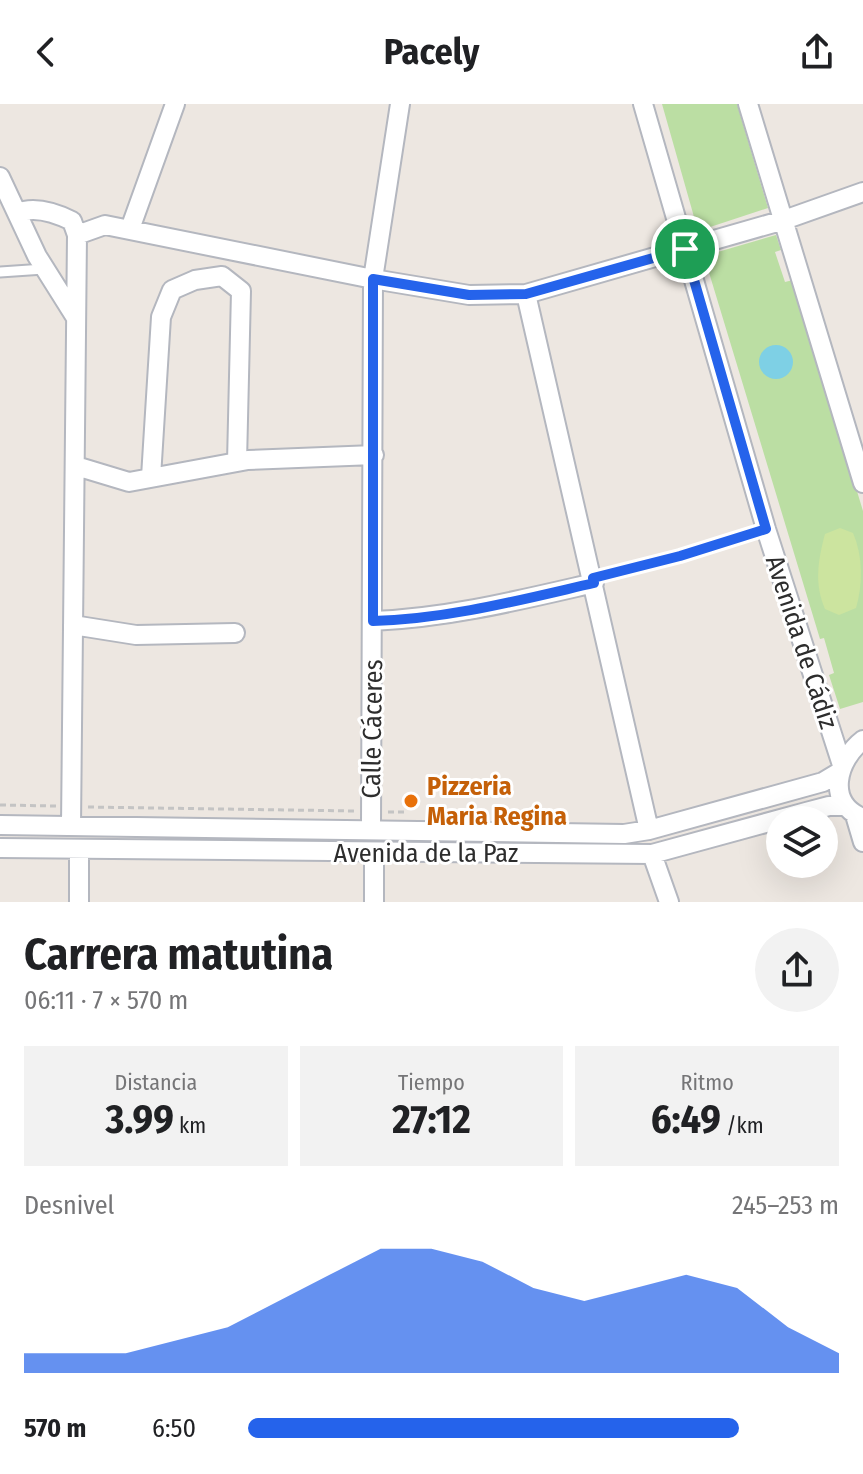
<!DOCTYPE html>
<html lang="es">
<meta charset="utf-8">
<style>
:root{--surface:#fff;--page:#f2f2f2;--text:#202124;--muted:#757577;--accent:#2563eb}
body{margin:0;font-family:"Fira Sans Condensed",sans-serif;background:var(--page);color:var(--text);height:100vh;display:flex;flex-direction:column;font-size:30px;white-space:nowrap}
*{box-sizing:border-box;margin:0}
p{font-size:26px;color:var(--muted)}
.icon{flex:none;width:44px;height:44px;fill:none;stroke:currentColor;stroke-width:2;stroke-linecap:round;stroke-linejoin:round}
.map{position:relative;height:798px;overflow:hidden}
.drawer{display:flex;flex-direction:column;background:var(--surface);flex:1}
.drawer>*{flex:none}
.controls{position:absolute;left:766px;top:702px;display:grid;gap:16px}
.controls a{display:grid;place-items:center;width:72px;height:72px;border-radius:50%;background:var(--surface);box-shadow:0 8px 32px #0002;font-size:40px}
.pin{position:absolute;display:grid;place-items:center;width:68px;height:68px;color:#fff;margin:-34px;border:4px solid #fff;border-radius:50%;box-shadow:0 2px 8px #0007}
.round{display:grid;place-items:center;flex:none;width:84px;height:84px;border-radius:42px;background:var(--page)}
.summary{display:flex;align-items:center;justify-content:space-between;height:136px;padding:0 24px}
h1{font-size:44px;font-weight:700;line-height:60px}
.stats{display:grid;grid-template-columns:repeat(3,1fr);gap:12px;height:136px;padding:8px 24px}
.stats div{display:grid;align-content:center;border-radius:0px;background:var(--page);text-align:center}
.stats b{font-size:40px;font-weight:700}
.stats small{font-size:22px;font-weight:400}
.stats p{font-size:22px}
.chart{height:224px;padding:16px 24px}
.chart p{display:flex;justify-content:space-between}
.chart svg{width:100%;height:144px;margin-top:8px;fill:var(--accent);opacity:.7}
ul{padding:0 24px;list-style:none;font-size:26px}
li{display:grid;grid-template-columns:128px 96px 1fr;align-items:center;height:60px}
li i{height:20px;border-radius:10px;background:var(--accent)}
header{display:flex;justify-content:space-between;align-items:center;height:104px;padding:0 24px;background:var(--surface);font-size:36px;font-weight:700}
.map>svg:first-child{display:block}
.green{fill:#bbdea3}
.pitch{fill:#cce49f}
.water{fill:#7ed0e5}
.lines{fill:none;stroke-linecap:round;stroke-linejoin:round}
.lane-casing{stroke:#b4b7bf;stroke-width:13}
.street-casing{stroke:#b4b7bf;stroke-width:22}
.path{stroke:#c4c4c4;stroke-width:3;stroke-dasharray:6 4;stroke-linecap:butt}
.lane{stroke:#fff;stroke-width:9}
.street{stroke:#fff;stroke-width:18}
.route-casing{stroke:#fff;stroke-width:16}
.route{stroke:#2563eb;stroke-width:10}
.food-dot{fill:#e8710a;stroke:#fff;stroke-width:3}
.labels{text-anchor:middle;stroke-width:6;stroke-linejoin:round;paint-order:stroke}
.street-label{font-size:26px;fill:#2d2d2d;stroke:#fff}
.food-label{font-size:26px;font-weight:bold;fill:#c56008;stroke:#fff;text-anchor:start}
</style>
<header><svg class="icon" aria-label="back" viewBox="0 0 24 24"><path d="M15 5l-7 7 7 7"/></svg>Pacely<svg class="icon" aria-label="share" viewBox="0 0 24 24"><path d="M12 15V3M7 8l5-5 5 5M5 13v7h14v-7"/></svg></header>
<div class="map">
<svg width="863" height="798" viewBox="0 0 863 798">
<rect width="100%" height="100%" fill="#ede7e1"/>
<path class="green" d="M662,0h75l31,104 -70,23z
M776,131l5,15 -6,2 10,30 8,-2 70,231v191l-23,7 -11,-34 5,-2 -10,-35 -4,1 -116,-383z"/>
<path class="pitch" d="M840,424l13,5c10,23 10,51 3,75l-17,7 -14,-6c-11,-25 -7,-49 0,-75z"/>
<path class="water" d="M759 258a17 17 0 1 1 34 0a17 17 0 1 1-34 0Z"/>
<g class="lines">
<defs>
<path id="lane" d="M0,168l44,-3"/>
<path id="street" d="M643,0l123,425 76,236
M748,0l115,379
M0,73l37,79 39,62
M17,109c17,-7 39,0 55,8l5,14 -6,591
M130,125l45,-125
M77,131l28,-10 268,54 96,16 57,-1 258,-74 79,-28
M526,190l123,536
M76,362l53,16 119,-22 126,-5
M151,373l10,-160 11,-27 23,-10 27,-4 19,15 -4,171
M373,517c75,-3 147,-21 221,-38
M73,521l63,10 99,-2
M863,636c-26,20 -38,63 0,78
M855,711l8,27
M0,721l624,9 25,-4 174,-48 15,-9
M371,724l2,-549 27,-175
M0,744l652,6 154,-42 23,-6h17
M374,749v49
M652,750l17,48
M79,798v-53"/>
</defs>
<use href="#lane" class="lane-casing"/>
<use href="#street" class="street-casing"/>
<path class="path" d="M608,470l72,-18 71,-23
M0,701l56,1
M88,703l268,4
M388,708h16"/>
<use href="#lane" class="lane"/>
<use href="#street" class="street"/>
</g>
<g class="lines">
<defs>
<path id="route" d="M685,145l81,280 -86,27 -87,22 1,5c-74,17 -146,36 -221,38v-342l96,16 57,-1z"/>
</defs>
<use href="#route" class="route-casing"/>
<use href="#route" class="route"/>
</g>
<circle class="food-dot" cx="411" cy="697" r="8"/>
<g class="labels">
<g class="street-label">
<text transform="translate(802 538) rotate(72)" y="9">Avenida de Cádiz</text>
<text transform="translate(372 625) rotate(-89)" y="9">Calle Cáceres</text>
<text x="426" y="758">Avenida de la Paz</text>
</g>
<g class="food-label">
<text x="427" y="691">Pizzeria<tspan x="427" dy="30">Maria Regina</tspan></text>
</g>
</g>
</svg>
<div class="controls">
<a><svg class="icon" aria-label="layers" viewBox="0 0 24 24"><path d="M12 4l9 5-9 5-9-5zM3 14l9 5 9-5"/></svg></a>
</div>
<div class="pin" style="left:685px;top:145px;background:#1e9e55"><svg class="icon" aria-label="arrive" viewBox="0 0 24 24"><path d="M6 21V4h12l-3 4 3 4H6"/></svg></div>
</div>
<section class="drawer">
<div class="summary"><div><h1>Carrera matutina</h1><p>06:11 · 7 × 570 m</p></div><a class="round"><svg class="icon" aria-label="share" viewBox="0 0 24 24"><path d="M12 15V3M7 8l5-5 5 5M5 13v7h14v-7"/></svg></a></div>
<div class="stats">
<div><p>Distancia</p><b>3.99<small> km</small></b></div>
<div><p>Tiempo</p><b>27:12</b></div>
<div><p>Ritmo</p><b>6:49<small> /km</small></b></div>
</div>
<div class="chart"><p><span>Desnivel</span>245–253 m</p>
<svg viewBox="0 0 160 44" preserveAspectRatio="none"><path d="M0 44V38L10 38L20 38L30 34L40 30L50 22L60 14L70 6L80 6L90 10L100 18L110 22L120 18L130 14L140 18L150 30L160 38V44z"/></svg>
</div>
<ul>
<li><b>570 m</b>6:50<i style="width:83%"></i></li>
</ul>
</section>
